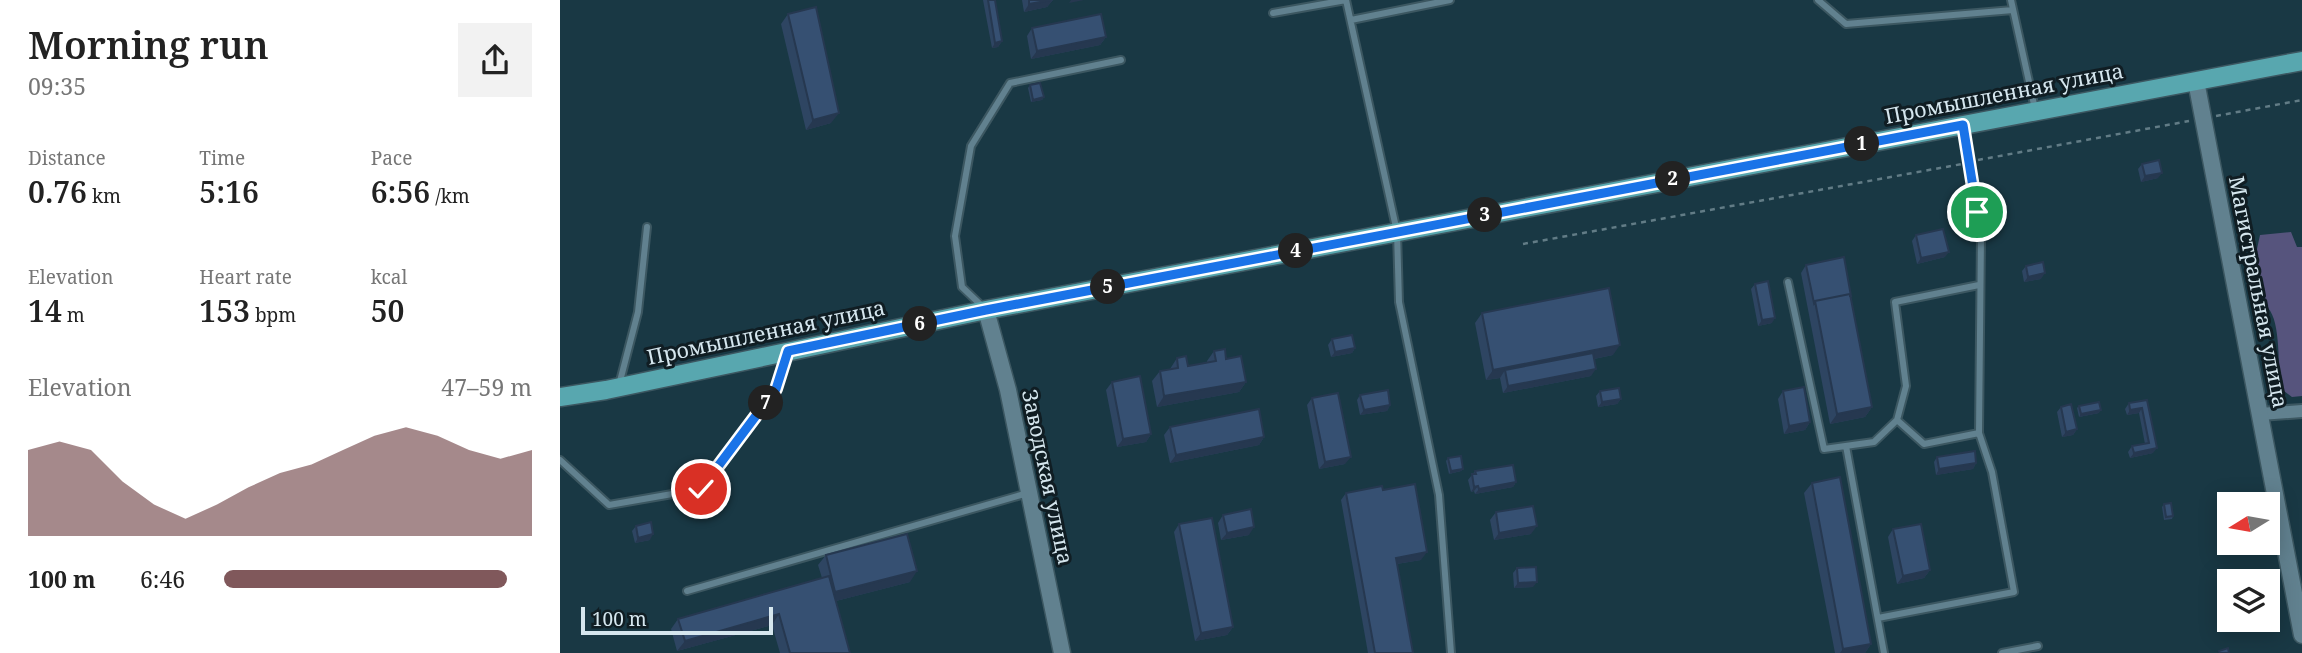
<!DOCTYPE html>
<meta charset="utf-8">
<style>
:root{--surface:#fff;--page:#f2f2f2;--text:#222;--muted:#767676;--accent:#80585b}
body{margin:0;font-family:"Noto Serif",serif;background:var(--page);color:var(--text);height:100vh;display:flex;flex-direction:column;font-size:26px;white-space:nowrap}
*{box-sizing:border-box;margin:0}
p{font-size:23px;color:var(--muted)}
.icon{flex:none;width:38px;height:38px;fill:none;stroke:currentColor;stroke-width:2;stroke-linecap:round;stroke-linejoin:round}
.map{position:relative;flex:1;overflow:hidden}
.panel{display:flex;flex-direction:column;background:var(--surface);width:560px}
.panel>*{flex:none}
.needle{width:46px;rotate:259deg}
.tools{position:absolute;left:1657px;top:492px;display:grid;gap:14px}
.tools a{display:grid;place-items:center;width:63px;height:63px;border-radius:0px;background:var(--surface);box-shadow:0 4px 18px #0003;font-size:35px}
.scale{position:absolute;left:21px;bottom:18px;width:192px;box-sizing:border-box;padding-left:7px;border:4px solid #d5e6ee;border-top:0;font-size:19px;line-height:24px;white-space:nowrap;color:#d5e6ee;-webkit-text-stroke:5px #101d23;paint-order:stroke}
.pin{position:absolute;display:grid;place-items:center;width:60px;height:60px;color:#fff;margin:-30px;border:4px solid #fff;border-radius:50%;box-shadow:0 2px 7px #0007}
.km{position:absolute;width:35px;height:35px;margin:-18px;border-radius:50%;background:#222;color:#fff;font-size:19px;line-height:35px;text-align:center}
.round{display:grid;place-items:center;flex:none;width:74px;height:74px;border-radius:0px;background:var(--page)}
.summary{display:flex;align-items:center;justify-content:space-between;height:119px;padding:0 28px}
h1{font-size:38px;font-weight:600;line-height:52px}
.metrics{display:grid;grid-template-columns:repeat(3,1fr);gap:10px;height:119px;padding:7px 28px}
.metrics div{display:grid;align-content:center}
.metrics b{font-size:30px;font-weight:600}
.metrics small{font-size:19px;font-weight:400}
.metrics p{font-size:19px}
.chart{height:196px;padding:14px 28px}
.chart p{display:flex;justify-content:space-between}
.chart svg{width:100%;height:126px;margin-top:7px;fill:var(--accent);opacity:.7}
ul{padding:0 28px;list-style:none;font-size:23px}
li{display:grid;grid-template-columns:112px 84px 1fr;align-items:center;height:52px}
li i{height:18px;border-radius:9px;background:var(--accent)}
main{display:flex;flex:1;min-height:0}
.map>svg:first-child{display:block}
.water{fill:#56547d}
.lines{fill:none;stroke-linecap:round;stroke-linejoin:round}
.service-casing{stroke:#3c5761;stroke-width:10}
.minor-casing{stroke:#3c5761;stroke-width:16}
.tertiary-casing{stroke:#3c5761;stroke-width:19}
.primary-casing{stroke:#3c5761;stroke-width:21}
.path{stroke:#627c86;stroke-width:2.5;stroke-dasharray:5 5;stroke-linecap:butt}
.service{stroke:#61818f;stroke-width:6}
.minor{stroke:#61818f;stroke-width:12}
.tertiary{stroke:#61818f;stroke-width:16}
.primary{stroke:#58a7af;stroke-width:18}
.wall{fill:#2e4562}
.shaded-wall{fill:#263850}
.building{fill:#365072;stroke:#263850;stroke-width:2}
.route-casing{stroke:#fff;stroke-width:14}
.route{stroke:#1a73e8;stroke-width:9}
.labels{text-anchor:middle;stroke-width:6;stroke-linejoin:round;paint-order:stroke}
.street-label{font-size:21px;fill:#d5e6ee;stroke:#101d23}
</style>
<main>
<section class="panel">
<div class="summary"><div><h1>Morning run</h1><p>09:35</p></div><a class="round"><svg class="icon" aria-label="share" viewBox="0 0 24 24"><path d="M12 15V3M7 8l5-5 5 5M5 13v7h14v-7"/></svg></a></div>
<div class="metrics">
<div><p>Distance</p><b>0.76<small> km</small></b></div>
<div><p>Time</p><b>5:16</b></div>
<div><p>Pace</p><b>6:56<small> /km</small></b></div>
</div>
<div class="metrics">
<div><p>Elevation</p><b>14<small> m</small></b></div>
<div><p>Heart rate</p><b>153<small> bpm</small></b></div>
<div><p>kcal</p><b>50</b></div>
</div>
<div class="chart"><p><span>Elevation</span>47–59 m</p>
<svg viewBox="0 0 160 44" preserveAspectRatio="none"><path d="M0 44V14L10 11L20 14L30 25L40 33L50 38L60 33L70 27L80 22L90 19L100 14L110 9L120 6L130 9L140 14L150 17L160 14V44z"/></svg>
</div>
<ul>
<li><b>100 m</b>6:46<i style="width:92%"></i></li>
</ul>
</section>
<div class="map">
<svg width="1742" height="653" viewBox="0 0 1742 653">
<rect width="100%" height="100%" fill="#193844"/>
<path class="water" d="M1731,232l6,15h5v149l-10,1 -12,-9c-2,-20 1,-66 -12,-80l-14,-45 6,-28z"/>
<g class="lines">
<defs>
<path id="service" d="M1258,0l28,24 167,-14
M1451,0l24,109
M713,13l73,-13 51,232 2,70 40,193 12,158
M791,20l99,-20
M1228,282l36,167 50,-7 23,-22 9,-34 -11,-84 84,-17
M423,307l-21,-20 -7,-51 16,-90 39,-63 111,-23
M59,385l19,-73 9,-85
M1337,420l27,24 55,-11
M1286,446l38,207
M0,460l49,45 92,-16 75,-100 11,-33
M127,591l341,-98
M1318,618l136,-26 -22,-120 -13,-39 2,-199 -18,-107
M1442,653l36,-7"/>
<path id="minor" d="M1700,414l42,-3"/>
<path id="tertiary" d="M1636,81l106,554
M426,310l22,80 54,263"/>
<path id="primary" d="M0,397l46,-7 380,-80 1316,-249"/>
</defs>
<use href="#service" class="service-casing"/>
<use href="#minor" class="minor-casing"/>
<use href="#tertiary" class="tertiary-casing"/>
<use href="#primary" class="primary-casing"/>
<path class="path" d="M1656,116l86,-16
M1418,160l211,-39
M963,244l439,-80"/>
<use href="#service" class="service"/>
<use href="#minor" class="minor"/>
<use href="#tertiary" class="tertiary"/>
<use href="#primary" class="primary"/>
</g>
<path class="wall" d="M423,0h12l7,41 -4,6 -6,1z
M462,0h31l-6,7 -23,5z
M228,14l43,109 -25,7 -25,-106z
M472,28l74,9 -6,8 -69,14 -4,-23z
M470,85l14,12 -2,3 -11,2 -3,-14z
M1582,164l16,14 -17,4 -3,-13z
M1431,213l13,7 -2,2 -12,3 -1,-9z
M1356,235l29,22 -28,7 -5,-23z
M1246,265l45,32 21,110 -7,10 -35,7 -29,-151z
M1466,266l15,13 -17,3 -2,-11z
M1195,284l17,39 -14,3 -7,-37z
M922,313l131,42 -19,4 -3,17 -88,17 -3,-15 -14,2 -11,-57z
M772,339l23,9 -3,5 -21,4 -3,-12z
M654,351l12,8 20,23 -7,10 -82,15 -5,-26 8,-10 10,-2 7,-11 11,8 19,-4v-1z
M552,382l39,52 -5,8 -29,5 -11,-57z
M1040,391l21,8 -4,5 -19,3 -2,-11z
M1223,391l27,31 -5,8 -21,4 -6,-35z
M800,395l30,10 -3,6 -27,4 -3,-15z
M752,398l33,66 -26,5 -12,-64z
M1587,400l6,53 -23,5 -2,-6 4,-6 13,-2 -6,-31 -12,2 -2,-6 4,-6z
M1519,406l20,7 -20,4 -2,-9z
M1501,407l16,22 -4,6 -11,2 -5,-25z
M610,427l94,10 -5,8 -89,18 -6,-28z
M1377,457l39,6 -3,6 -37,6 -2,-13z
M888,458l15,11 -2,2 -12,3 -3,-13z
M915,471l41,11 -3,5 -38,7 -1,-3 -3,1 -3,-12z
M1252,483l59,161 -6,9h-30l-31,-160z
M823,490l38,70 -24,4 16,89h-45l-27,-153 5,-7z
M1604,504l9,12 -1,3 -8,1 -2,-13z
M936,512l35,22 -37,6 -4,-20z
M663,515l26,20 -28,5 -3,-17z
M619,524l54,103 -6,8 -32,6 -21,-109z
M76,526l14,14 -15,3 -3,-12z
M1333,529l37,41 -6,8 -27,6 -9,-47z
M266,555l84,27 -74,19 14,52h-70l-8,-28 -95,26 -6,-22 7,-10 144,-41 -4,-13z
M957,568l16,19 -19,1 -1,-15z"/>
<path class="shaded-wall" d="M493,0l-6,7 -23,5 5,-8z
M511,0h13l-15,3z
M546,37l-6,8 -69,14 6,-8z
M442,41l-4,6 -6,1 3,-5z
M484,97l-2,3 -11,2 2,-2z
M279,113l-8,10 -25,7 7,-10z
M1602,173l-4,5 -17,4 4,-6z
M1444,220l-2,2 -12,3 2,-3z
M1389,252l-4,5 -28,7 4,-6z
M1485,273l-4,6 -17,3 4,-5z
M1215,318l-3,5 -14,3 4,-6z
M1060,345l-7,10 -106,21 -2,-6 -5,8 -14,2 7,-10z
M795,348l-3,5 -21,4 4,-5z
M1036,369l-5,7 -88,17 5,-7z
M686,382l-7,10 -82,15 7,-11z
M1061,399l-4,5 -19,3 4,-5z
M830,405l-3,6 -27,4 4,-5z
M1312,407l-7,10 -35,7 7,-10z
M1582,408l-3,5 -12,2 3,-5z
M1541,410l-2,3 -20,4 2,-3z
M1250,422l-5,8 -21,4 5,-8z
M1517,429l-4,6 -11,2 4,-5z
M591,434l-5,8 -29,5 6,-8z
M704,437l-5,8 -89,18 6,-8z
M1597,448l-4,5 -23,5 4,-5z
M791,457l-6,7 -26,5 6,-7z
M1416,463l-3,6 -37,6 3,-6z
M903,469l-2,2 -12,3 2,-3z
M956,482l-3,5 -38,7 4,-5z
M918,486l-4,5 -3,1 3,-5z
M977,526l-6,8 -37,6 5,-7z
M694,527l-5,8 -28,5 6,-7z
M93,534l-3,6 -15,3 3,-5z
M867,552l-6,8 -31,5 6,-7z
M1370,570l-6,8 -27,6 6,-8z
M357,571l-7,11 -82,21 7,-11z
M977,582l-4,5 -19,1 4,-5z
M219,614l-7,11 -95,26 8,-10z
M673,627l-6,8 -32,6 6,-8z
M1311,644l-6,9h-25l3,-4z"/>
<path class="building" d="M428,0h7l7,41 -7,2z
M469,0h22l-22,4z
M256,7l23,106 -26,7 -25,-106z
M541,14l5,23 -69,14 -5,-23z
M480,83l4,14 -11,3 -3,-15z
M1599,160l3,13 -17,3 -3,-12z
M1442,211l2,9 -12,2 -1,-9z
M1383,229l6,23 -28,6 -5,-23z
M1284,257l7,39h-1v-2l-35,7 -1,2 -8,-38z
M1483,262l2,11 -17,4 -2,-11z
M1208,281l7,37 -13,2 -7,-36z
M1049,288l11,57 -127,25 -11,-57z
M1290,294l22,113 -35,7 -22,-113z
M792,335l3,13 -20,4 -3,-13z
M665,349l1,10 15,-3 5,26 -82,14 -4,-25 18,-3 -1,-10 9,-2 2,10 28,-5 -2,-10z
M1033,353l3,16 -88,17 -3,-16z
M580,376l11,58 -28,5 -11,-57z
M1244,387l6,35 -21,4 -6,-35z
M1059,388l2,11 -19,3 -2,-11z
M828,390l2,15 -26,5 -4,-15z
M778,393l13,64 -26,5 -13,-64z
M1587,400l10,48 -23,5 -2,-7 17,-3 -7,-35 -12,2 -1,-7z
M1539,402l2,8 -20,4 -2,-8z
M1511,404l6,25 -11,3 -5,-25z
M699,409l5,28 -88,18 -6,-28z
M1415,451l1,12 -37,6 -2,-12z
M901,456l2,13 -12,2 -3,-13z
M953,465l3,17 -37,7 -1,-3 -4,1 -2,-13h4l-1,-3z
M1280,477l31,167 -28,5 -31,-166z
M855,484l12,68 -31,6 17,95h-38l-29,-160 36,-7 1,4z
M1611,503l2,13 -7,1 -2,-13z
M973,506l4,20 -38,7 -3,-21z
M691,509l3,18 -27,6 -4,-18z
M652,518l21,109 -32,6 -22,-109z
M91,522l2,12 -15,4 -2,-12z
M1361,524l9,46 -27,6 -10,-47z
M347,534l10,37 -82,21 -9,-37z
M976,567l1,15 -19,1 -1,-15z
M269,576l21,77h-60l-11,-39 -94,27 -7,-22z
M1668,648l1,5h-9l-1,-2z"/>
<g class="lines">
<defs>
<path id="route" d="M141,489l75,-100 12,-38 198,-41 977,-185 14,87"/>
</defs>
<use href="#route" class="route-casing"/>
<use href="#route" class="route"/>
</g>
<g class="labels">
<g class="street-label">
<text transform="translate(1444 94) rotate(-11)" y="7">Промышленная улица</text>
<text transform="translate(1698 292) rotate(79)" y="7">Магистральная улица</text>
<text transform="translate(206 333) rotate(-12)" y="7">Промышленная улица</text>
<text transform="translate(487 477) rotate(78)" y="7">Заводская улица</text>
</g>
</g>
</svg>
<div class="tools">
<a><svg class="needle" viewBox="-14 -14 28 28"><path d="M0-13l5 13h-10z" fill="#e53935"/><path d="M0 13l5-13h-10z" fill="#767676"/></svg></a>
<a><svg class="icon" aria-label="layers" viewBox="0 0 24 24"><path d="M12 4l9 5-9 5-9-5zM3 14l9 5 9-5"/></svg></a>
</div>
<div class="scale">100 m</div>
<div class="pin" style="left:1417px;top:212px;background:#1e9e55"><svg class="icon" aria-label="arrive" viewBox="0 0 24 24"><path d="M6 21V4h12l-3 4 3 4H6"/></svg></div>
<div class="pin" style="left:141px;top:489px;background:#d93025"><svg class="icon" aria-label="check" viewBox="0 0 24 24"><path d="M5 12l5 5 9-10"/></svg></div>
<b class="km" style="left:1302px;top:144px">1</b>
<b class="km" style="left:1113px;top:179px">2</b>
<b class="km" style="left:925px;top:215px">3</b>
<b class="km" style="left:736px;top:251px">4</b>
<b class="km" style="left:548px;top:287px">5</b>
<b class="km" style="left:360px;top:324px">6</b>
<b class="km" style="left:206px;top:403px">7</b>
</div>
</main>
